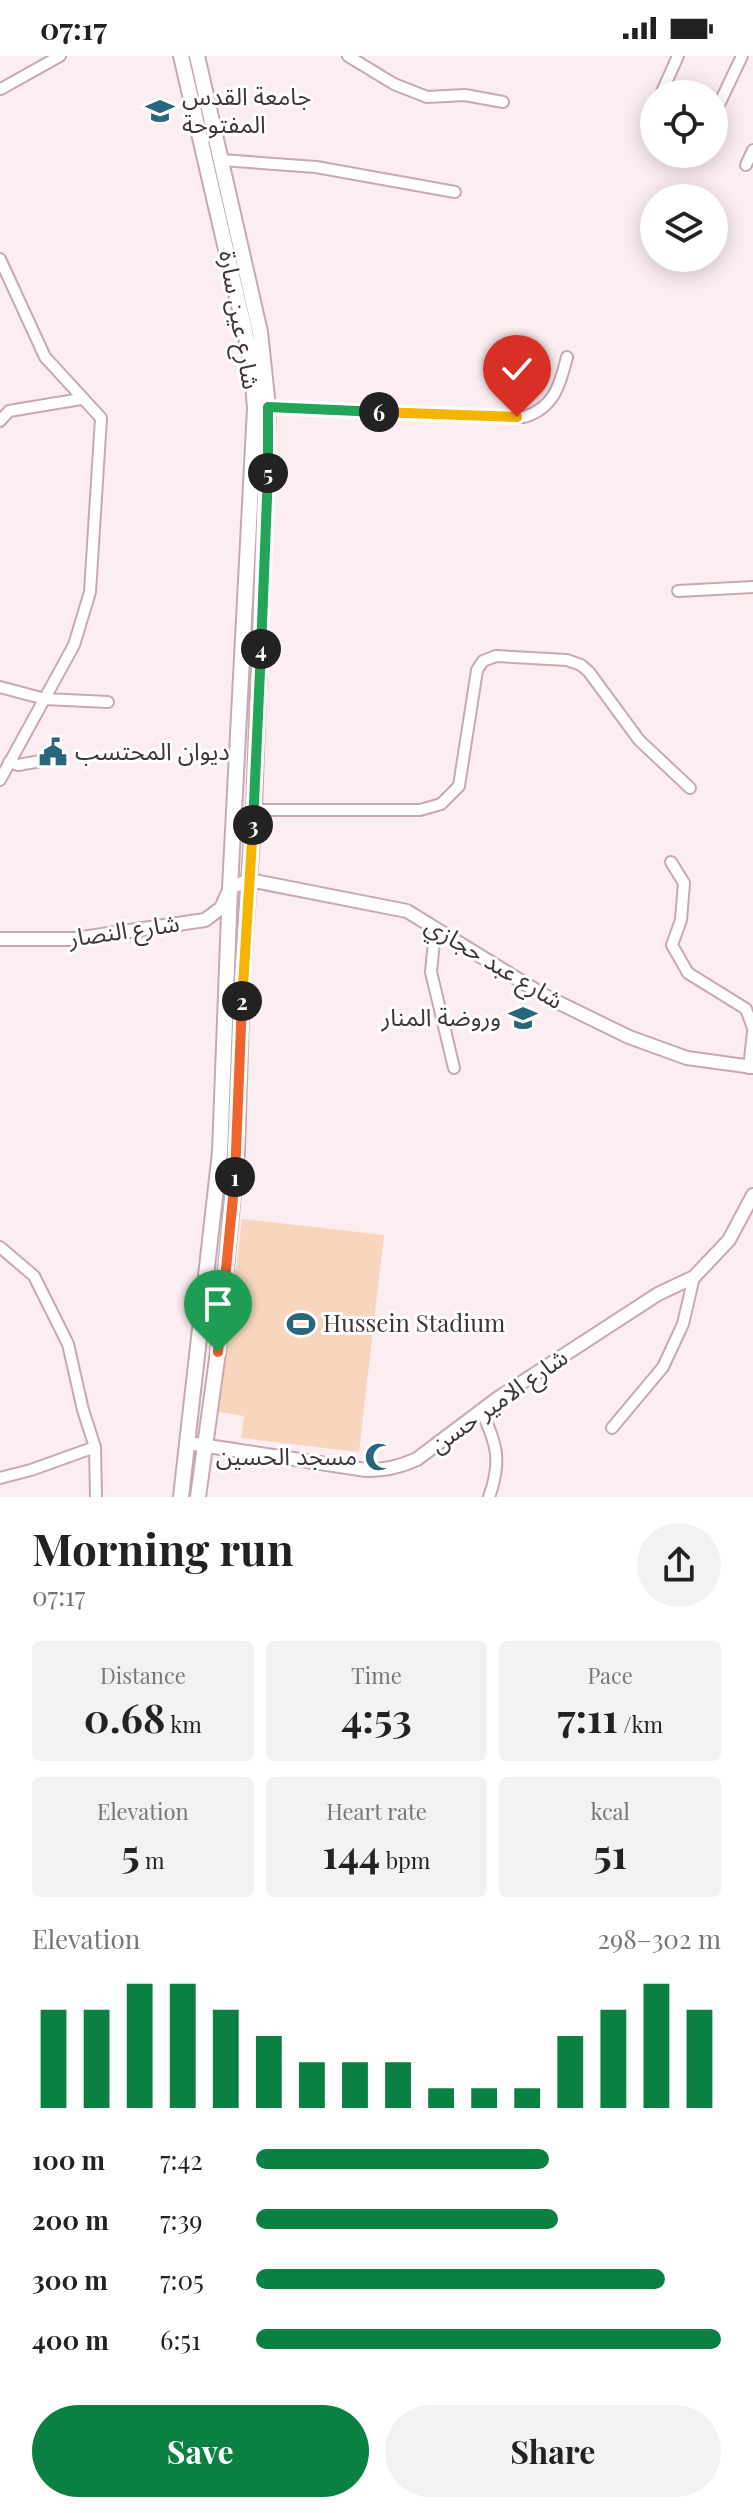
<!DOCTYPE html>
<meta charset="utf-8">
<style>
:root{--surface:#fff;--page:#f2f2f2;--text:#222;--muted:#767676;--accent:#0b8043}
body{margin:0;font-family:"Playfair Display","Noto Sans Arabic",serif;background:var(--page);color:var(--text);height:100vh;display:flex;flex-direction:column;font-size:30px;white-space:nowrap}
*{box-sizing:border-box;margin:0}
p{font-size:26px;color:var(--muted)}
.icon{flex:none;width:44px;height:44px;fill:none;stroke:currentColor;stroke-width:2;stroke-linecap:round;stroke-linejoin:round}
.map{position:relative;height:1441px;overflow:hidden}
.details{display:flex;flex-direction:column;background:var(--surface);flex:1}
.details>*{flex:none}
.controls{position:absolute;left:640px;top:24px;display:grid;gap:16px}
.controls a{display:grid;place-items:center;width:88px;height:88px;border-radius:50%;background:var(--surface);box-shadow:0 4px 20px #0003;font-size:40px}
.pin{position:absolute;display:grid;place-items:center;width:68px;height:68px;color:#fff;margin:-82px -34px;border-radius:50% 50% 50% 0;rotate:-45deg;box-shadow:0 0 8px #0007}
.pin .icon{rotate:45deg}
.km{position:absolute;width:40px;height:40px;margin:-20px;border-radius:50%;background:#222;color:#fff;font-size:22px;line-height:40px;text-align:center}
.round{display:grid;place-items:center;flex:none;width:84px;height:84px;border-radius:42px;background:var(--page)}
.summary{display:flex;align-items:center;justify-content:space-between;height:136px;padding:0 32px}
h1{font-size:44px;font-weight:700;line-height:60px}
.stats{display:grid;grid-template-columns:repeat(3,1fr);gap:12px;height:136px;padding:8px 32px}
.stats div{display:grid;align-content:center;border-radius:8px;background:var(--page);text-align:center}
.stats b{font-size:40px;font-weight:700}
.stats small{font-size:22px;font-weight:400}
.stats p{font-size:22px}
.chart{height:224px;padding:16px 32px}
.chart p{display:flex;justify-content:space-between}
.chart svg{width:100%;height:144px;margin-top:8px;stroke:var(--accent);stroke-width:6}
.cta{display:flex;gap:16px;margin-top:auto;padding:16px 32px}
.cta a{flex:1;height:92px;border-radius:48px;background:var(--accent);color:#fff;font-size:32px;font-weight:700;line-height:92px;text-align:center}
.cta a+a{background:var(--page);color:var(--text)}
ul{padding:0 32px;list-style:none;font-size:26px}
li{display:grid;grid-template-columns:128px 96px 1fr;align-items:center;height:60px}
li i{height:20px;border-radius:10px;background:var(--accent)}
.status{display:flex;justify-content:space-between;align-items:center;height:56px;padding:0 40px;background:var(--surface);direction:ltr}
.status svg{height:22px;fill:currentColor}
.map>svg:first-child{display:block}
.green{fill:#f7d6bd}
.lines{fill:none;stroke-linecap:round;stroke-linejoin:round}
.minor-casing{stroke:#c9a9b0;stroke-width:14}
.tertiary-casing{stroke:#c9a9b0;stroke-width:16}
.secondary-casing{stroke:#c9a9b0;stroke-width:18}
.minor{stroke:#fff;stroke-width:10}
.tertiary{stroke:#fff;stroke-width:12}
.secondary{stroke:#fff;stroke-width:14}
.split-1-casing{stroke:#fff;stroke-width:16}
.split-2-casing{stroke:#fff;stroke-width:16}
.split-3-casing{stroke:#fff;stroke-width:16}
.split-4-casing{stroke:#fff;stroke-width:16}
.split-5-casing{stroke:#fff;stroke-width:16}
.split-6-casing{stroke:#fff;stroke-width:16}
.split-7-casing{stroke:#fff;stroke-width:16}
.split-1{stroke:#f0652b;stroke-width:10}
.split-2{stroke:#f0652b;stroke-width:10}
.split-3{stroke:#f5b400;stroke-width:10}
.split-4{stroke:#22a559;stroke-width:10}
.split-5{stroke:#22a559;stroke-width:10}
.split-6{stroke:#22a559;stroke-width:10}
.split-7{stroke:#f5b400;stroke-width:10}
.labels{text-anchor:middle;stroke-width:6;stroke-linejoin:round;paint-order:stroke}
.poi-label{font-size:24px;fill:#413436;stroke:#fff;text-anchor:start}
.street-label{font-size:24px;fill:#413436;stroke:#fff}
</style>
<div class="status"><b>07:17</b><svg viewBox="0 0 49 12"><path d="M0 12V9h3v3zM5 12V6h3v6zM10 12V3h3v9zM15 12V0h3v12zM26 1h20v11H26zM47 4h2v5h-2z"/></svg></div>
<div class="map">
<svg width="753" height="1441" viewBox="0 0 753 1441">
<rect width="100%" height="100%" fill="#fbedf0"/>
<path class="green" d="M242,1163l142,16 -25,217 -118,-14 3,-22 -25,-4z"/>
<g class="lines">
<defs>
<path id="minor" d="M348,0l46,28 33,13 38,-2 38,7
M1,33l59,-33
M661,38l17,-38
M714,59l28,-59
M653,61l1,-3
M221,104l95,7 139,25
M746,109l7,-15
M0,203l45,98 56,61 -11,174 -16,53 -74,135
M268,351l256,10c30,-9 36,-32 43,-60
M0,365l9,-10 72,-12
M678,535l75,-4
M0,631l45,12 63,3
M9,706l9,3 28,-5
M254,754h166l21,-6 18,-18 18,-116 6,-9 13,-5 71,4 14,5 8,7 50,68 51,48
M671,806l13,21 -3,37 -9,25 16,28 58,36 7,19
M435,875l-4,41 23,96
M749,1012l4,-36
M0,1191l34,29 34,68 15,66 12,37 1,50
M481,1354c16,34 21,51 8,87
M612,1372l51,-61 20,-43 11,-47
M0,1422l31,-8 64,-23"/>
<path id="tertiary" d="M0,883h75l130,-19 16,-12 9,-20 19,-8 158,31 138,85 84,41 58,21 66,9
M188,1387l178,27c20,0 33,-3 51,-11l81,-61 160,-104 36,-17 35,-37 24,-45"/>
<path id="secondary" d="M197,0l63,276 8,75 -14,403 -12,169 -5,173 -19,200 -20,145
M181,1441l39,-345 10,-264 25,-480 -3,-38 -7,-39 -64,-275"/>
</defs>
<use href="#minor" class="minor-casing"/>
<use href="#tertiary" class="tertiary-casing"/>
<use href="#secondary" class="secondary-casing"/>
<use href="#minor" class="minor"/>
<use href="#tertiary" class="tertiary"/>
<use href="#secondary" class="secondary"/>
</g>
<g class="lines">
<defs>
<path id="split-1" d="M218,1296l17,-175"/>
<path id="split-2" d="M235,1121l7,-176"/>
<path id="split-3" d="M242,945l11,-176"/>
<path id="split-4" d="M253,769l8,-176"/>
<path id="split-5" d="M261,593l7,-176"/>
<path id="split-6" d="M268,417v-66l111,5"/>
<path id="split-7" d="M379,356l138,5"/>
</defs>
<use href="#split-1" class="split-1-casing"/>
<use href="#split-2" class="split-2-casing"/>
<use href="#split-3" class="split-3-casing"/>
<use href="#split-4" class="split-4-casing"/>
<use href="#split-5" class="split-5-casing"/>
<use href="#split-6" class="split-6-casing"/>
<use href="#split-7" class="split-7-casing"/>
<use href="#split-1" class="split-1"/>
<use href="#split-2" class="split-2"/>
<use href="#split-3" class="split-3"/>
<use href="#split-4" class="split-4"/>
<use href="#split-5" class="split-5"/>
<use href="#split-6" class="split-6"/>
<use href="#split-7" class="split-7"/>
</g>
<defs>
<symbol id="university-bare" viewBox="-9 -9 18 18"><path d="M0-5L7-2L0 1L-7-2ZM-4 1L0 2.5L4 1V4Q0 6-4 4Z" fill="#28667c" stroke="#fff" stroke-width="2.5" paint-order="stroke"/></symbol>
<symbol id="civic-bare" viewBox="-9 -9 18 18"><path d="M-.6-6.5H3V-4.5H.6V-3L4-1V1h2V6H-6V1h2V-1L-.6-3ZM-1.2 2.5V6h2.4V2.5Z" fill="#28667c" stroke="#fff" stroke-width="2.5" paint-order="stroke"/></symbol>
<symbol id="school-bare" viewBox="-9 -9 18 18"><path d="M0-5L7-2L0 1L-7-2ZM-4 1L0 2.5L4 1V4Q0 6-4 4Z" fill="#28667c" stroke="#fff" stroke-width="2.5" paint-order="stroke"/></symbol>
<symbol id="stadium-bare" viewBox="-9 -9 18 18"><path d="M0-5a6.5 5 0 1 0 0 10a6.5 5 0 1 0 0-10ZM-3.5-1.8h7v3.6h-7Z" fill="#28667c" stroke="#fff" stroke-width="2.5" paint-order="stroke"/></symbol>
<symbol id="mosque-bare" viewBox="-9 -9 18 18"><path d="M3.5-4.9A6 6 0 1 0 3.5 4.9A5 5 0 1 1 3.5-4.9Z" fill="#28667c" stroke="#fff" stroke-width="2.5" paint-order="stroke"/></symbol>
</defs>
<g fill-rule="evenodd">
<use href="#university-bare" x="140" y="35" width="40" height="40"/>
<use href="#civic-bare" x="33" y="676" width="40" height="40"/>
<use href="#school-bare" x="503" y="942" width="40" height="40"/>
<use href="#stadium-bare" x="281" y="1248" width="40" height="40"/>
<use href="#mosque-bare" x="359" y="1381" width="40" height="40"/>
</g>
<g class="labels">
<g class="poi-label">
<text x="182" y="49">جامعة القدس<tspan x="182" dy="28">المفتوحة</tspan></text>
<text x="75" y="704">ديوان المحتسب</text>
<text x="501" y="970" text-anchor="end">وروضة المنار</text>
<text x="323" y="1276">Hussein Stadium</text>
<text x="357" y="1409" text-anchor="end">مسجد الحسين</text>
</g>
<g class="street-label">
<text transform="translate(239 264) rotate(80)" y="8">شارع عين سارة</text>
<text transform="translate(124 875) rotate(-8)" y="8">شارع النصار</text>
<text transform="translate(494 907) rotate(31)" y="8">شارع عبد حجازي</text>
<text transform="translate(499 1345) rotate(-35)" y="8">شارع الامير حسن</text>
</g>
</g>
</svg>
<div class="controls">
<a><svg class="icon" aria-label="locate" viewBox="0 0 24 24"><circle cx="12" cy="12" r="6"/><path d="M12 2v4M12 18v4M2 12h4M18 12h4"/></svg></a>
<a><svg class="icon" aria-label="layers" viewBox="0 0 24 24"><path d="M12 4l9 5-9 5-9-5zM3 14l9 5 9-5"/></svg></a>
</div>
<div class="pin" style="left:218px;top:1296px;background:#1e9e55"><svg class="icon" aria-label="arrive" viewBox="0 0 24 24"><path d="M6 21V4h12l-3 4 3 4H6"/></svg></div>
<div class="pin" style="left:517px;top:361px;background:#d93025"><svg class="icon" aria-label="check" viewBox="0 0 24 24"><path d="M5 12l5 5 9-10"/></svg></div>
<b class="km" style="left:235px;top:1121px">1</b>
<b class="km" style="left:242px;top:945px">2</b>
<b class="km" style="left:253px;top:769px">3</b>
<b class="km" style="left:261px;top:593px">4</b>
<b class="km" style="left:268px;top:417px">5</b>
<b class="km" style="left:379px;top:356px">6</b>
</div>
<section class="details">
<div class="summary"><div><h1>Morning run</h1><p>07:17</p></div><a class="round"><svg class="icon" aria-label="share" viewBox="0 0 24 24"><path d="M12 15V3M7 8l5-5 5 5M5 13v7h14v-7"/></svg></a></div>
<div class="stats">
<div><p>Distance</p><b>0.68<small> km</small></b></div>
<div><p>Time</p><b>4:53</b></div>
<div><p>Pace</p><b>7:11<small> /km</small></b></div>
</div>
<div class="stats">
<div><p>Elevation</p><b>5<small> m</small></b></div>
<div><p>Heart rate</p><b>144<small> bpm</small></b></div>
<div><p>kcal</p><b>51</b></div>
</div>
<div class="chart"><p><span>Elevation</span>298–302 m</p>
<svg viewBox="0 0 160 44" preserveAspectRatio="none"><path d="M5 44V14M15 44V14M25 44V6M35 44V6M45 44V14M55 44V22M65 44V30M75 44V30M85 44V30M95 44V38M105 44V38M115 44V38M125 44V22M135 44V14M145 44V6M155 44V14"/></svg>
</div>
<ul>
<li><b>100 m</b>7:42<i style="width:63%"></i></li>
<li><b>200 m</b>7:39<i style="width:65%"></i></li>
<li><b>300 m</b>7:05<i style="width:88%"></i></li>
<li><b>400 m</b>6:51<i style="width:100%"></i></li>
</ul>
<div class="cta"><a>Save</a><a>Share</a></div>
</section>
